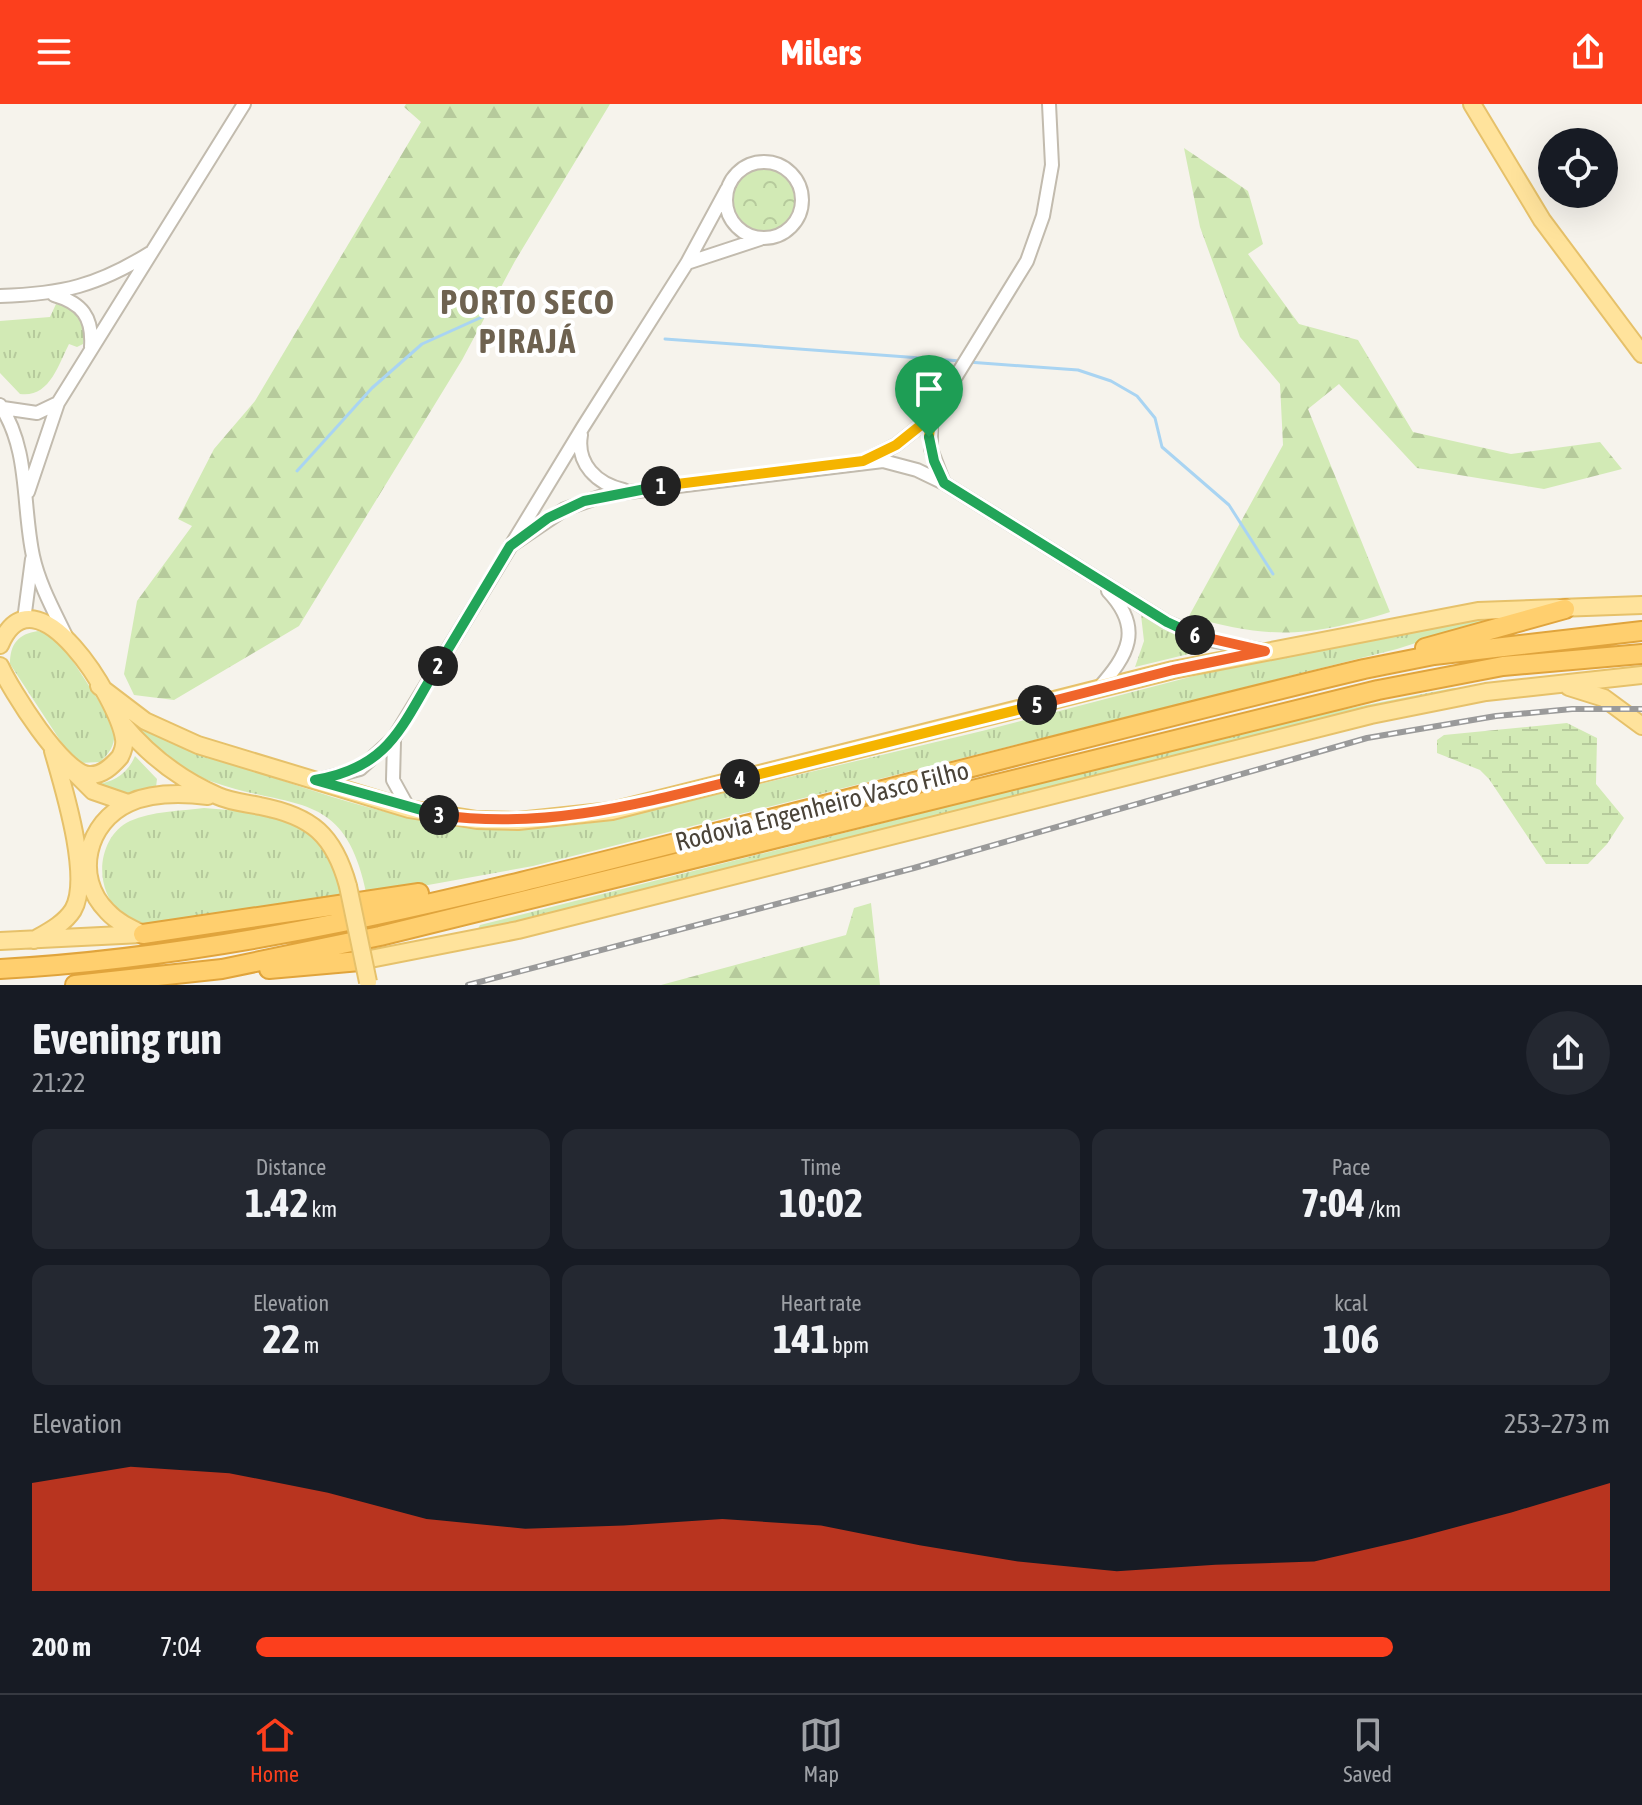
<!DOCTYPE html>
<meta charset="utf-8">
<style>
:root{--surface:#171b24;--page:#242831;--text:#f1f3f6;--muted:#9ea1a6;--line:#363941;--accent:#fc3f1d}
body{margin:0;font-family:"Asap Condensed",sans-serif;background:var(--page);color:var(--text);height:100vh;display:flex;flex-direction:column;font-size:30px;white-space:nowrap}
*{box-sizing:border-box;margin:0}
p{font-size:26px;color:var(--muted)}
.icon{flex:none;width:44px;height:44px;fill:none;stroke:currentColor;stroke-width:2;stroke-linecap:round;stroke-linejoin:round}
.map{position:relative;height:881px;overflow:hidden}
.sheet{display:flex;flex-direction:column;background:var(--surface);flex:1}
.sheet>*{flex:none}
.fabs{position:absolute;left:1538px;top:24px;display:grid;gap:16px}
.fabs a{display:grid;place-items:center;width:80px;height:80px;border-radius:50%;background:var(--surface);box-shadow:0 8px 32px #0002;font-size:40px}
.pin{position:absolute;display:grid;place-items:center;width:68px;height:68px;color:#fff;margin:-82px -34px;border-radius:50% 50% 50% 0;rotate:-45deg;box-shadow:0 0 8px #0007}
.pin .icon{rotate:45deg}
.km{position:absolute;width:40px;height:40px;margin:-20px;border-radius:50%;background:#222;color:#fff;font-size:22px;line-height:40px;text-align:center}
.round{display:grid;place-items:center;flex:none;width:84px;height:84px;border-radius:42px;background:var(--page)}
.summary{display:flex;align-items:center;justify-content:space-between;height:136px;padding:0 32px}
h1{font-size:44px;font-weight:700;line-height:60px}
.metrics{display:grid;grid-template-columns:repeat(3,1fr);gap:12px;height:136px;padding:8px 32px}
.metrics div{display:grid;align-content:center;border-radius:16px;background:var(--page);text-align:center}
.metrics b{font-size:40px;font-weight:700}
.metrics small{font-size:22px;font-weight:400}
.metrics p{font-size:22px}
.chart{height:224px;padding:16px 32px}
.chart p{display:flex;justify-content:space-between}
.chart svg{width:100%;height:144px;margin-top:8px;fill:var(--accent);opacity:.7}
ul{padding:0 32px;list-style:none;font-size:26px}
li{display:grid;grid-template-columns:128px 96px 1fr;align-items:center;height:60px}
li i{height:20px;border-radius:10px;background:var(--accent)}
header{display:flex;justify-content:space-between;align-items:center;height:104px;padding:0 32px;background:var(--accent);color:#fff;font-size:36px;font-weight:700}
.dock{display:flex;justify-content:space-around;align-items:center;height:112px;border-top:2px solid var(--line);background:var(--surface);font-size:22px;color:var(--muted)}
.dock a{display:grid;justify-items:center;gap:4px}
.dock .current{color:var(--accent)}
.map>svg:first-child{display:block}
.grass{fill:url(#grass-tufts)}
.forest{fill:url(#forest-firs)}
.wetland{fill:url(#wetland-marsh)}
.park{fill:url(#park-crowns)}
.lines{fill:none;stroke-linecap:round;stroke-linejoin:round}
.stream{stroke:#a9d4f2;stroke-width:3}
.minor-casing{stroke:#c2bbae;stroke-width:16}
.major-casing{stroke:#e6c16a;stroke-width:20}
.highway-casing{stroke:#e0a43c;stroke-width:22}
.minor{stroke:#fff;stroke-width:12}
.major{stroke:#ffe39c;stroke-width:16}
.highway{stroke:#ffcf6e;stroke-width:18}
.rail-casing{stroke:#9a9a9a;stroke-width:6}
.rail{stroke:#fff;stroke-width:3;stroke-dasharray:9;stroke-linecap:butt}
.major-bridge-casing{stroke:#e6c16a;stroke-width:20;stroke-linecap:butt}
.major-bridge{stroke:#ffe39c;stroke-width:16}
.split-1-casing{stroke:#fff;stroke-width:16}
.split-2-casing{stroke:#fff;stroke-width:16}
.split-3-casing{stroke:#fff;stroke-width:16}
.split-4-casing{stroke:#fff;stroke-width:16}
.split-5-casing{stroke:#fff;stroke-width:16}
.split-6-casing{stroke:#fff;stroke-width:16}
.split-7-casing{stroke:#fff;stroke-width:16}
.split-1{stroke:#f5b400;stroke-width:10}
.split-2{stroke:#22a559;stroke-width:10}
.split-3{stroke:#22a559;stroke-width:10}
.split-4{stroke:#f0652b;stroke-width:10}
.split-5{stroke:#f5b400;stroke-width:10}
.split-6{stroke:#f0652b;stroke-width:10}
.split-7{stroke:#22a559;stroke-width:10}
.labels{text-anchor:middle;stroke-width:8;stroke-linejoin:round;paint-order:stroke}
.street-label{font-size:26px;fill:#4b4439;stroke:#fff}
.district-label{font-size:34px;font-weight:bold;letter-spacing:2px;fill:#6e6250;stroke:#fff}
</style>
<header><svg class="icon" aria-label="menu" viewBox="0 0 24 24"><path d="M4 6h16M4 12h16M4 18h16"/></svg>Milers<svg class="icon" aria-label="share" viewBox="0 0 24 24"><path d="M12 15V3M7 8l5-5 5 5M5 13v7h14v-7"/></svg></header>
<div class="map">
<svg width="1642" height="881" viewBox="0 0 1642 881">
<defs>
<pattern id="grass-tufts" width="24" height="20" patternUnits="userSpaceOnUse" patternTransform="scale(2)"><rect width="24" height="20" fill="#d2eab5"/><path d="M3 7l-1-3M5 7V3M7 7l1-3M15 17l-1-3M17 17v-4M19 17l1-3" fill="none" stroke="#b6ca9c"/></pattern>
<pattern id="forest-firs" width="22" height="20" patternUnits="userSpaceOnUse" patternTransform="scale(2)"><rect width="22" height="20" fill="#d2eab5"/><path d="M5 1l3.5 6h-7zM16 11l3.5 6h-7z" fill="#b6ca9c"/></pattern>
<pattern id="wetland-marsh" width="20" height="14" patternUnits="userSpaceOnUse" patternTransform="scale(2)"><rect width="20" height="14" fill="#d2eab5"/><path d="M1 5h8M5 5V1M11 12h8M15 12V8" fill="none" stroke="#b6ca9c"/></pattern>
<pattern id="park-crowns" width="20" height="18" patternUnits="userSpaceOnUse" patternTransform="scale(2)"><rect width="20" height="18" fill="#d2eab5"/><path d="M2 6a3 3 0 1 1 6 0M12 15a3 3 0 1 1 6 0" fill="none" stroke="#b6ca9c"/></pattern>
</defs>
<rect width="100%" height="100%" fill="#f6f3ec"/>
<path class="grass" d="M56,200c21,3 32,19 27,40l-6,3 -8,-3c-11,22 -20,54 -49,50l-20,-21v-52l50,-4z
M1141,511l68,34 -74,18 9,-26z
M1503,511l-106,34 -864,217 -166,30c-22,-108 -71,-85 -154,-114 -31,-10 -54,-31 -75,-54 43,20 87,33 131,48 122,42 209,66 340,44l373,-89 258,-67z
M38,527l13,3 10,9 51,78c5,18 2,28 -12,41l-20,1 -9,-6 -61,-93c0,-20 8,-30 28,-33z
M1453,584h22l-945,234 -177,32 124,-23 3,-6 810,-205z
M135,652l22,23 -1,8c-19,16 -42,5 -62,-2 19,-3 33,-10 41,-29z
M204,704c42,3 105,8 128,50 6,11 7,29 10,42l-194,25c-10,-3 -20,-6 -28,-13 -27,-24 -23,-75 10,-91 22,-10 51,-10 74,-13z"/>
<path class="forest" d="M406,0h204l-95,157 -53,99 -163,266 -125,74 -40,-5 -10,-21 13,-73 55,-75 -14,-7 36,-70 41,-48 166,-279 -17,-15z
M1184,44l64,43 15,53 -15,10 51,70 59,16 55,92 98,22 89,-12 22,27 -78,20 -127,-21 -78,-84 -31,25 82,203c-79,25 -122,28 -201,4l94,-171 -3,-61 -40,-47 -40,-110z
M871,799l9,82h-219l185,-50 8,-27z"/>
<path class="wetland" d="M1567,619l30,15 -1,46 28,34 -17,26 -19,20h-42l-57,-85 -9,-9 -43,-17v-13l7,-5z"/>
<path class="park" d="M732 96a32 32 0 1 1 64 0a32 32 0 1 1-64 0Z"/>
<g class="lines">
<path class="stream" d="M665,235l296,22
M968,258l110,8 33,11 26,15 18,22 7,29 67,58 44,69
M297,367l75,-83 50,-44 89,-40"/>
<defs>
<path id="minor" d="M726 96a38 38 0 1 1 76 0a38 38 0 1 1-76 0Z
M687,159l73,-24
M54,191c28,8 39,22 37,52
M0,192c62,-2 97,-10 150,-43
M0,301c30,45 22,100 33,151 6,28 21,55 33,80
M3,304l34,5 21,-10
M931,313v32l13,34
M581,331c-5,29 16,49 43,55
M870,354l26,-13 35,-28 96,-156 16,-45 9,-51 -3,-61
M28,388l30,-89 186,-299
M510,442l55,-37 40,-14 278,-34 34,9 27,13 223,139 42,18 53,10
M24,516l8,-61
M1098,585c30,-34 46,-60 10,-98
M394,637l-1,39 16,29
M318,676l42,-11 34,-31 189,-311 104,-164 40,-74"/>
<path id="major" d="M1472,0l70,116 100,134
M0,541c35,-83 119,56 124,94 1,6 -1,12 -4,18 -8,9 -18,19 -31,18 -26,-1 -78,-85 -89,-109
M99,582l46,35 53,24 211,64 68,11 41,1 94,-10 561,-141 305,-59 164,-6
M1569,583l35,11 38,28
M122,619c27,33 57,56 96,73 13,6 29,7 42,10 52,10 74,29 88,80
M72,666l21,21 35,12
M143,830c-13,-6 -26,-12 -36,-23 -34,-34 -20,-89 22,-108 24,-11 54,-10 79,-7
M34,836c14,-8 30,-16 39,-30 19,-32 -10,-124 -20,-159
M0,837l142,-7
M360,857l158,-31 853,-215 115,-23 156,-17"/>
<path id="highway" d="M1425,544l140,-39
M143,830l276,-41
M0,865c238,-13 473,-74 703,-133 220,-56 440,-114 661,-167l70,-14 208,-24
M269,865l91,-8
M75,881l147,-16 158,-33 998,-246 125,-24 139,-12"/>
</defs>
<use href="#minor" class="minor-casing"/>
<use href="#major" class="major-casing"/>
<use href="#highway" class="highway-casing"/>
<use href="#minor" class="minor"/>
<use href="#major" class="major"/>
<use href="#highway" class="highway"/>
<defs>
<path id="rail" d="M468,881l446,-117 453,-130 129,-22 76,-7h70"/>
</defs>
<use href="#rail" class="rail-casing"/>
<use href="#rail" class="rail"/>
<defs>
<path id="major-bridge" d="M348,782l20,96"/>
</defs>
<use href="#major-bridge" class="major-bridge-casing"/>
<use href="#major-bridge" class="major-bridge"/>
</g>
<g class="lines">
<defs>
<path id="split-1" d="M661,382l202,-25 33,-16 35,-28 -2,20"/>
<path id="split-2" d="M438,562l72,-120 38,-28 36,-17 77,-15"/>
<path id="split-3" d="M438,562c-37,60 -47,101 -123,114l124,35"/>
<path id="split-4" d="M439,711c105,15 200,-11 301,-36"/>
<path id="split-5" d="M740,675l297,-74"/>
<path id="split-6" d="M1037,601l136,-35 92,-19 -70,-16"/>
<path id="split-7" d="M929,333l5,24 10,22 223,139 28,13"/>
</defs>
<use href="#split-1" class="split-1-casing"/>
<use href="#split-2" class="split-2-casing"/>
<use href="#split-3" class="split-3-casing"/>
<use href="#split-4" class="split-4-casing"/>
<use href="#split-5" class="split-5-casing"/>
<use href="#split-6" class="split-6-casing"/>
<use href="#split-7" class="split-7-casing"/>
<use href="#split-1" class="split-1"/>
<use href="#split-2" class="split-2"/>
<use href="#split-3" class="split-3"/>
<use href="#split-4" class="split-4"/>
<use href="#split-5" class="split-5"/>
<use href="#split-6" class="split-6"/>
<use href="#split-7" class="split-7"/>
</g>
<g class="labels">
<g class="street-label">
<text transform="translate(822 702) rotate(-14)" y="9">Rodovia Engenheiro Vasco Filho</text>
</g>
<g class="district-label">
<text x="528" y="210">PORTO SECO<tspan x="528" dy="39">PIRAJÁ</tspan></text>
</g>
</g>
</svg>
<div class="fabs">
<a><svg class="icon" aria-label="locate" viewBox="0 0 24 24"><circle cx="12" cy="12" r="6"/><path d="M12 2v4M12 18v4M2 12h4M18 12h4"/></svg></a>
</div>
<div class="pin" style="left:929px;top:333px;background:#1e9e55"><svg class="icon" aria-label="arrive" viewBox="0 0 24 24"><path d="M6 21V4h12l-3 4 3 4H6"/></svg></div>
<b class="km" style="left:661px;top:382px">1</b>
<b class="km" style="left:438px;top:562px">2</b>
<b class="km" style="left:439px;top:711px">3</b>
<b class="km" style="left:740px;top:675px">4</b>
<b class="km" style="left:1037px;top:601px">5</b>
<b class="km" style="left:1195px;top:531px">6</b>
</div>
<section class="sheet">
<div class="summary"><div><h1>Evening run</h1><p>21:22</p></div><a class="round"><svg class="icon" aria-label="share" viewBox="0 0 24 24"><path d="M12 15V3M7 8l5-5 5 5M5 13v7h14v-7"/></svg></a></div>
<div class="metrics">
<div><p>Distance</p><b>1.42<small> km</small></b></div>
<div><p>Time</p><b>10:02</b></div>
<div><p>Pace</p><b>7:04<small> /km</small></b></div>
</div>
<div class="metrics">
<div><p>Elevation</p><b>22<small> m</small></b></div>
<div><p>Heart rate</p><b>141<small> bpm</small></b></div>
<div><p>kcal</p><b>106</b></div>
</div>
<div class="chart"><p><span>Elevation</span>253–273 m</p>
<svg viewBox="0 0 160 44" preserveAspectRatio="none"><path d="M0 44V11L10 6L20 8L30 14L40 22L50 25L60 24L70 22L80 24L90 30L100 35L110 38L120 36L130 35L140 28L150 20L160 11V44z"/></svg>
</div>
<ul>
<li><b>200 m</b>7:04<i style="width:84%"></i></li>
</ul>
</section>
<nav class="dock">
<a class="current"><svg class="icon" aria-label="home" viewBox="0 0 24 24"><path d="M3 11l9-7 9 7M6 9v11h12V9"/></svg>Home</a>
<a><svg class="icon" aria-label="map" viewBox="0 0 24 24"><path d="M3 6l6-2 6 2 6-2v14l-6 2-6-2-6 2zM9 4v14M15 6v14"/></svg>Map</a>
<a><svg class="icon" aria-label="saved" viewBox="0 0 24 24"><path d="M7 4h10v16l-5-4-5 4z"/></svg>Saved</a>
</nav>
